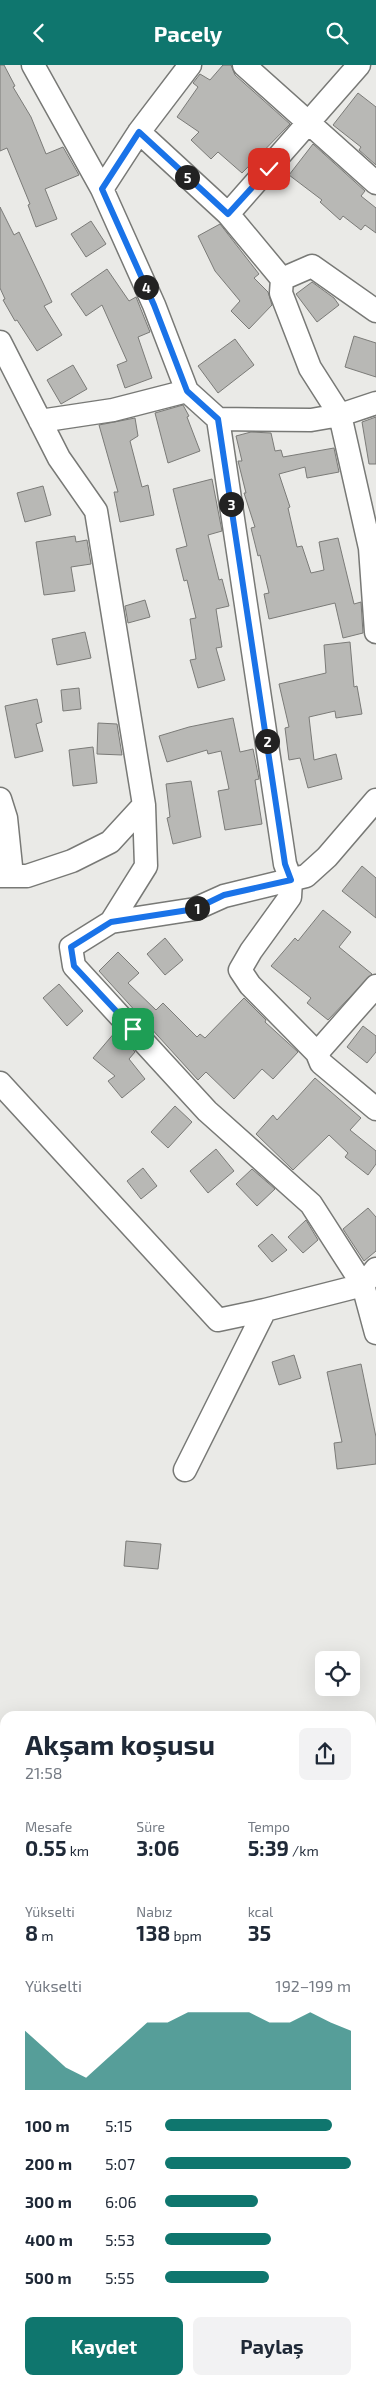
<!DOCTYPE html>
<html lang="tr">
<meta charset="utf-8">
<style>
:root{--surface:#fff;--page:#f2f2f3;--text:#1f2937;--muted:#747a83;--accent:#0f766e}
body{margin:0;font-family:"Exo 2",sans-serif;background:var(--page);color:var(--text);height:100vh;display:flex;flex-direction:column;font-size:19px;white-space:nowrap}
*{box-sizing:border-box;margin:0}
p{font-size:16px;color:var(--muted)}
.icon{flex:none;width:28px;height:28px;fill:none;stroke:currentColor;stroke-width:2;stroke-linecap:round;stroke-linejoin:round}
.map{position:relative;flex:1;overflow:hidden}
.side{position:absolute;left:0px;top:1646px;width:376px;height:674px;display:flex;flex-direction:column;background:var(--surface);border-radius:15px 15px 0 0;box-shadow:0 5px 20px #0002}
.side>*{flex:none}
.buttons{position:absolute;left:315px;top:1586px;display:grid;gap:10px}
.buttons a{display:grid;place-items:center;width:45px;height:45px;border-radius:8px;background:var(--surface);box-shadow:0 5px 20px #0002;font-size:25px}
.pin{position:absolute;display:grid;place-items:center;width:42px;height:42px;color:#fff;margin:-21px;border-radius:10px;box-shadow:0 2px 8px #0006}
.km{position:absolute;width:25px;height:25px;margin:-12px;border-radius:50%;background:#222;color:#fff;font-size:14px;line-height:25px;text-align:center}
.round{display:grid;place-items:center;flex:none;width:52px;height:52px;border-radius:8px;background:var(--page)}
.overview{display:flex;align-items:center;justify-content:space-between;height:85px;padding:0 25px}
h1{font-size:28px;font-weight:700;line-height:38px}
.figures{display:grid;grid-template-columns:repeat(3,1fr);gap:8px;height:85px;padding:5px 25px}
.figures div{display:grid;align-content:center}
.figures b{font-size:21px;font-weight:700}
.figures small{font-size:14px;font-weight:400}
.figures p{font-size:14px}
.chart{height:140px;padding:10px 25px}
.chart p{display:flex;justify-content:space-between}
.chart svg{width:100%;height:90px;margin-top:5px;fill:var(--accent);opacity:.7}
.action{display:flex;gap:10px;margin-top:auto;padding:10px 25px}
.action a{flex:1;height:58px;border-radius:8px;background:var(--accent);color:#fff;font-size:20px;font-weight:700;line-height:58px;text-align:center}
.action a+a{background:var(--page);color:var(--text)}
ul{padding:0 25px;list-style:none;font-size:16px}
li{display:grid;grid-template-columns:80px 60px 1fr;align-items:center;height:38px}
li i{height:12px;border-radius:6px;background:var(--accent)}
header{display:flex;justify-content:space-between;align-items:center;height:65px;padding:0 25px;background:var(--accent);color:#fff;font-size:22px;font-weight:700}
.map>svg:first-child{display:block}
.building{fill:#b8b8b5;stroke:#7b7b78}
.lines{fill:none;stroke-linecap:round;stroke-linejoin:round}
.minor-casing{stroke:#787976;stroke-width:25}
.minor{stroke:#fff;stroke-width:22}
.route-casing{stroke:#fff;stroke-width:10}
.route{stroke:#1a73e8;stroke-width:6}
</style>
<header><svg class="icon" aria-label="back" viewBox="0 0 24 24"><path d="M15 5l-7 7 7 7"/></svg>Pacely<svg class="icon" aria-label="search" viewBox="0 0 24 24"><circle cx="10" cy="10" r="6"/><path d="M15 15l6 6"/></svg></header>
<div class="map">
<svg width="376" height="2319" viewBox="0 0 376 2319">
<rect width="100%" height="100%" fill="#eaeae7"/>
<path class="building" d="M0,0h4l11,21 -2,1 18,30 15,37 17,-7 16,28 -34,14 12,30 -21,8 -8,-22 2,-1 -23,-56 -7,3z
M223,0h8l4,10 55,49 -48,49 -24,-21 -7,7 -20,-19 8,-8 -22,-15 21,-30 -5,-4 7,-9 10,6z
M358,28l18,14v58l-17,-15 2,-3 -28,-22z
M313,79l52,47 -4,5 15,12v25l-11,-8 -4,5 -18,-14 -3,4 -20,-18 2,-2 -33,-25z
M0,142l14,28 5,-3 33,70 -8,4 18,29 -25,16 -20,-31 -2,1 -12,-21 2,-1 -5,-11z
M91,156l15,23 -20,13 -15,-23z
M220,159l39,50 -5,4 14,14 4,13 -23,24 -18,-18 9,-10 -25,-30 -17,-35z
M107,204l22,32 7,-4 14,35 -12,5 14,41 -27,10 -8,-23 10,-4 -25,-56 -16,11 -15,-22z
M312,217l22,16 5,7 -22,17 -21,-28z
M354,271l22,7v34l-31,-10z
M235,274l19,26 -36,28 -20,-27z
M73,300l14,24 -26,15 -14,-24z
M183,340l6,11 -2,1 13,34 -32,12 -13,-50z
M376,352v47h-7l-7,-42z
M135,353l3,18 -8,5 12,46 6,-2 6,30 -34,7 -6,-30h4l-19,-67z
M251,367l20,1 4,18 6,-1 2,7 51,-9 5,24 -32,6 -2,-11 -26,7 11,33 -2,1 9,39 5,-1 9,27 13,-3 -5,-28 19,-4 16,66 7,-2 2,31 -20,5 -8,-35 -66,16 -5,-25 5,-1 -9,-38 -2,1 -7,-28 4,-1 -11,-34h2l-8,-32h4l-6,-25z
M212,414l10,52 -14,4 11,45 3,-1 7,27 -13,3 6,38 -6,1 9,32 -27,8 -8,-28 6,-1 -6,-40 6,-1 -9,-38 -3,1 -8,-32 11,-3 -14,-57z
M43,421l8,29 -26,7 -8,-29z
M75,471l1,6 11,-2 4,24 -20,3 4,24 -31,4 -8,-53z
M145,535l5,17 -22,6 -3,-17z
M85,567l6,26 -34,7 -5,-26z
M350,577l4,45 3,-1 5,28 -26,4 -1,-7 -26,6 5,43 22,-6 6,25 -34,9 -8,-30 -11,2 -4,-32 4,-1 -10,-43 47,-11 -2,-28z
M79,623l2,21 -18,2 -2,-21z
M37,634l5,23 -6,2 7,27 -28,7 -10,-52z
M233,653l7,34 13,-3 6,30 -4,1 7,44 -37,6 -7,-39 11,-2 -8,-38 -13,3 -1,-4 -40,12 -8,-26 30,-9z
M98,658l19,1 5,31 -25,-1z
M93,682l4,36 -24,3 -4,-36z
M191,716l10,56 -28,7 -6,-26 3,-1 -4,-33z
M362,801l14,12v40l-34,-27z
M323,845l28,22 -12,15 33,27 -44,46 -21,-17 4,-5 -40,-32 24,-28 3,3z
M165,873l18,22 -18,15 -18,-21z
M118,887l21,21 -11,10 28,27 7,-7 34,34 3,-3 5,4 39,-40 22,22 -1,2 33,30 -25,27 -11,-10 -28,30 -28,-27 -8,8 -99,-109z
M59,919l24,27 -16,15 -24,-28z
M363,961l13,10v16l-9,11 -20,-16z
M116,966l19,21 -6,7 16,20 -23,19 -14,-17 7,-5 -22,-18z
M315,1013l46,40 -11,12 26,21v13l-8,11 -23,-18 3,-4 -19,-18 -36,35 -37,-36 17,-19 4,5z
M175,1041l17,16 -24,26 -17,-16z
M216,1084l18,22 -26,22 -18,-22z
M143,1103l14,18 -16,13 -14,-18z
M252,1104l23,20 -18,17 -21,-22z
M368,1143l8,9v34l-12,10 -21,-32z
M306,1155l12,20 -15,13 -15,-16z
M272,1169l15,16 -15,12 -14,-16z
M294,1290l7,23 -22,7 -7,-23z
M361,1299l15,73v27l-39,5 -3,-26 8,-1 -15,-70z
M126,1476l35,3 -3,25 -34,-3z"/>
<g class="lines">
<defs>
<path id="minor" d="M33,0l69,124 52,116 33,86 31,28 67,445 6,16 -1,17 -39,54 -11,19 10,15 67,68 4,10 55,46
M244,0l132,118
M139,67l89,82 54,65 -1,14 29,75 30,47 30,133 6,84
M102,124l37,-57 51,-67
M228,149l131,-149
M282,214l30,-13 64,45
M0,277l59,116 37,53 48,294 2,61 -35,56
M218,354l93,1 29,-5 36,-12
M40,356l73,-11 74,-19
M0,734l6,19 6,58
M376,735l-49,57 -21,19 -82,20 -29,13 -84,13 -40,25 3,19 133,145 104,93 52,81 13,-16
M0,811h27l45,-15 38,-19 34,-37
M317,988l59,-67
M0,1018l218,237 47,-10
M185,1405l80,-160 98,-25 13,48
M371,1872l5,-4
M371,2022l5,9
M371,2096l5,-9
M0,2133l5,-3
M10,2319l7,-4"/>
</defs>
<use href="#minor" class="minor-casing"/>
<use href="#minor" class="minor"/>
</g>
<g class="lines">
<defs>
<path id="route" d="M133,964l-59,-63 -3,-19 40,-25 84,-13 29,-14 67,-15 -6,-16 -67,-445 -31,-28 -33,-86 -52,-116 37,-57 89,82 41,-45"/>
</defs>
<use href="#route" class="route-casing"/>
<use href="#route" class="route"/>
</g>
</svg>
<div class="buttons">
<a><svg class="icon" aria-label="locate" viewBox="0 0 24 24"><circle cx="12" cy="12" r="6"/><path d="M12 2v4M12 18v4M2 12h4M18 12h4"/></svg></a>
</div>
<div class="pin" style="left:133px;top:964px;background:#1e9e55"><svg class="icon" aria-label="arrive" viewBox="0 0 24 24"><path d="M6 21V4h12l-3 4 3 4H6"/></svg></div>
<div class="pin" style="left:269px;top:104px;background:#d93025"><svg class="icon" aria-label="check" viewBox="0 0 24 24"><path d="M5 12l5 5 9-10"/></svg></div>
<b class="km" style="left:197px;top:843px">1</b>
<b class="km" style="left:267px;top:676px">2</b>
<b class="km" style="left:231px;top:439px">3</b>
<b class="km" style="left:146px;top:222px">4</b>
<b class="km" style="left:187px;top:112px">5</b>
<section class="side">
<div class="overview"><div><h1>Akşam koşusu</h1><p>21:58</p></div><a class="round"><svg class="icon" aria-label="share" viewBox="0 0 24 24"><path d="M12 15V3M7 8l5-5 5 5M5 13v7h14v-7"/></svg></a></div>
<div class="figures">
<div><p>Mesafe</p><b>0.55<small> km</small></b></div>
<div><p>Süre</p><b>3:06</b></div>
<div><p>Tempo</p><b>5:39<small> /km</small></b></div>
</div>
<div class="figures">
<div><p>Yükselti</p><b>8<small> m</small></b></div>
<div><p>Nabız</p><b>138<small> bpm</small></b></div>
<div><p>kcal</p><b>35</b></div>
</div>
<div class="chart"><p><span>Yükselti</span>192–199 m</p>
<svg viewBox="0 0 160 44" preserveAspectRatio="none"><path d="M0 44V15L10 24L20 33L30 38L40 29L50 20L60 11L70 11L80 6L90 6L100 6L110 6L120 11L130 11L140 6L150 11L160 15V44z"/></svg>
</div>
<ul>
<li><b>100 m</b>5:15<i style="width:90%"></i></li>
<li><b>200 m</b>5:07<i style="width:100%"></i></li>
<li><b>300 m</b>6:06<i style="width:50%"></i></li>
<li><b>400 m</b>5:53<i style="width:57%"></i></li>
<li><b>500 m</b>5:55<i style="width:56%"></i></li>
</ul>
<div class="action"><a>Kaydet</a><a>Paylaş</a></div>
</section>
</div>
